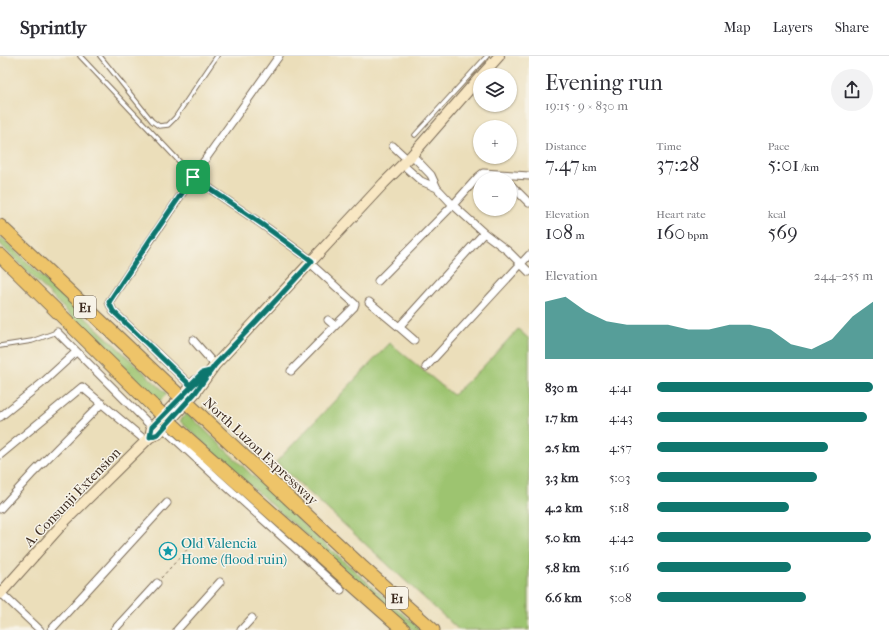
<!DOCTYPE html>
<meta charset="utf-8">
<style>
:root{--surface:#fff;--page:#f2f2f3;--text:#2b2b33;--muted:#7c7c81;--line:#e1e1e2;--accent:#0f766e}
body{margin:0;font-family:"IM FELL French Canon",serif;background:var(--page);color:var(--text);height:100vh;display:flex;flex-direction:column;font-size:15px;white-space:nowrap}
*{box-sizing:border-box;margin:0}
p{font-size:13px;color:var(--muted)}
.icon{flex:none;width:22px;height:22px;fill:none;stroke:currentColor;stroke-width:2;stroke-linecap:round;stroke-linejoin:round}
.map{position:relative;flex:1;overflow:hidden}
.sheet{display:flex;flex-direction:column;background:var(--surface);width:360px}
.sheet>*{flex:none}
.buttons{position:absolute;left:473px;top:12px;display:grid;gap:8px}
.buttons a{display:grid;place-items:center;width:44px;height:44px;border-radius:50%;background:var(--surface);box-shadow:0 1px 3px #0004;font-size:20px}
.pin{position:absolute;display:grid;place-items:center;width:34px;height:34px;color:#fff;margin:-17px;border-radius:8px;box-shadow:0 2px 6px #0006}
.round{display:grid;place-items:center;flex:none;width:42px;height:42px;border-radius:21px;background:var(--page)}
.head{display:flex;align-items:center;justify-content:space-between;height:68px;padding:0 16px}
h1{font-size:22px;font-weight:600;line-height:30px}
.metrics{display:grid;grid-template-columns:repeat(3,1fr);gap:6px;height:68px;padding:4px 16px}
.metrics div{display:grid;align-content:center}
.metrics b{font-size:20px;font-weight:600}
.metrics small{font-size:11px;font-weight:400}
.metrics p{font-size:11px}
.chart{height:112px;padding:8px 16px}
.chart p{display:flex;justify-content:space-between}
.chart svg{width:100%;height:72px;margin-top:4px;fill:var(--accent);opacity:.7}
ul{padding:0 16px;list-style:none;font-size:13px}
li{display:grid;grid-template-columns:64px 48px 1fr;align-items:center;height:30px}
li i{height:10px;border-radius:5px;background:var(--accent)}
header{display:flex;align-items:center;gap:24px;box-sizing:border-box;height:56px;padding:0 20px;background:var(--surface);border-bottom:1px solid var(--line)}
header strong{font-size:19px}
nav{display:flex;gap:22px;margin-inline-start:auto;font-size:14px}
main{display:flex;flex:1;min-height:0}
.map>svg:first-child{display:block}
.green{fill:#9dc46f;stroke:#6c7746}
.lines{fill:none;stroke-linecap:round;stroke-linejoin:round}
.lane-casing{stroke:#796955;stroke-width:5.5}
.street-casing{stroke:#796955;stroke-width:9}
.secondary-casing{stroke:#796955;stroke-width:12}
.highway-casing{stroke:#796955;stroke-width:15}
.path{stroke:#796955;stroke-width:1;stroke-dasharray:3 3;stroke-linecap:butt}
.lane{stroke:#fff;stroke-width:3.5}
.street{stroke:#fff;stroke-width:7}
.secondary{stroke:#f8e7c3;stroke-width:10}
.highway{stroke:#eec469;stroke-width:13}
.highway-bridge-casing{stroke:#796955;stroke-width:15;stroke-linecap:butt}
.highway-bridge{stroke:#eec469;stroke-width:13}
.route-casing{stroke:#fff;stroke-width:8}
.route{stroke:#0f766e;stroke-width:5}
.labels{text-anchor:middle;stroke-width:3;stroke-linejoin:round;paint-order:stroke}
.shield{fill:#f7f3e8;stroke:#73665b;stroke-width:1}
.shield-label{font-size:13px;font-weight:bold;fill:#3b2a1e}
.street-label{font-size:14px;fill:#3b2a1e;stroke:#f7f3e8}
.culture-label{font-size:14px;fill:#0d838f;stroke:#f7f3e8;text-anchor:start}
</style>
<header>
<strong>Sprintly</strong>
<nav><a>Map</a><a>Layers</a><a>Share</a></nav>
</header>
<main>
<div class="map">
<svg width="529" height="574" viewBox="0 0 529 574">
<rect width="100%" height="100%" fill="#f7f3e8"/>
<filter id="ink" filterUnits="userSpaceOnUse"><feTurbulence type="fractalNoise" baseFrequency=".025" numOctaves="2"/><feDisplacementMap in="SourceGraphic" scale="8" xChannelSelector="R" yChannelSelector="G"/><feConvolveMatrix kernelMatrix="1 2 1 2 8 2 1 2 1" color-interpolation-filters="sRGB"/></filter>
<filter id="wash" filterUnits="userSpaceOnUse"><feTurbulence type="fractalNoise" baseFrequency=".012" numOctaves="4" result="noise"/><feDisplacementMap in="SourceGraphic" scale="16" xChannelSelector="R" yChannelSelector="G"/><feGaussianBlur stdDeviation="0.9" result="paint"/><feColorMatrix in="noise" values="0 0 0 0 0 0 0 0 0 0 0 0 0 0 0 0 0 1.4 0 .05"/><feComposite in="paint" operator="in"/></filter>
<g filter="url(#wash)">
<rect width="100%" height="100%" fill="#ebdeba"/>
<path class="green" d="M0,180l70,67 97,91 -8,8 -57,-55 -102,-103z
M518,273l11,10v291h-70l-183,-168 114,-119 63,52 28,-26z
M187,357l131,125 103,92h-8l-186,-165 -47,-44z"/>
</g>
<g filter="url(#ink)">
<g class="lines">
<defs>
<path id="lane" d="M80,0l113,120
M100,0l52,65 7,5 9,-1 7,-7 42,-62
M415,79l72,-79
M0,290l32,-5 25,-9"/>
<path id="street" d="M393,90l14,13
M412,99l19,20 6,13 16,17 31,28 24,18 21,21
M402,108l19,17 16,7
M193,121l70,48 49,36
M510,128l19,19
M310,207l45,41 -1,3 -19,19 -7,-6
M378,225l75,-76 25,-28 5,-4 46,3
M369,246l30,25
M57,276l95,95
M193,284l22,25
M414,284l-15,-13 85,-94
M426,311l103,-112
M291,315l44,-45
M195,324l-4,4h-2l-76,-73 -4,-9 88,-131 82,-115
M0,361l41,-33 35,-32
M163,372l54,50 124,112
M0,399l82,-68 64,54
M0,453l33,-36 69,-70
M1,537l39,37
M51,574l116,-127
M114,574l43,-47
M177,574l43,-48
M241,574l11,-12"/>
<path id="secondary" d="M482,19l17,-19
M150,381l2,-10 42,-43 9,-7
M0,538l66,-74 84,-83 8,-3 37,-41 20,-28 169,-182 28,-28 68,-78"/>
<path id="highway" d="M0,170l167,158
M0,199l153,151
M201,360l160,150 72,64
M186,381l218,193"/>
</defs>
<use href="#lane" class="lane-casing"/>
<use href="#street" class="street-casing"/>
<use href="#secondary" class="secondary-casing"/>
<use href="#highway" class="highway-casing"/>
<path class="path" d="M161,522l31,-34"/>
<use href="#lane" class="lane"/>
<use href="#street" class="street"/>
<use href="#secondary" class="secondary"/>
<use href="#highway" class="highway"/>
<defs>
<path id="highway-bridge" d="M167,328l34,32
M153,350l33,31"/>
</defs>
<use href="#highway-bridge" class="highway-bridge-casing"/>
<use href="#highway-bridge" class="highway-bridge"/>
</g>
</g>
<g class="lines" filter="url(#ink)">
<defs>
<path id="route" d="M193,121l-43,63 -41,62 4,9 76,73h2l11,-11 8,-2 -16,13 -42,43 -2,10 8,-3 37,-41 20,-28 51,-54 46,-50 -49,-36 -70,-48"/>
</defs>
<use href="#route" class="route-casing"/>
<use href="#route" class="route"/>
</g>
<defs>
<symbol id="sight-ring" viewBox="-11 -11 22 22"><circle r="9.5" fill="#f7f3e8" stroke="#0f9aa8" stroke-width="1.5"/><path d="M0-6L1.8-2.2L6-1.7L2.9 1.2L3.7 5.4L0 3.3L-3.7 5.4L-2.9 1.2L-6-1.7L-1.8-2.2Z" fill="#0f9aa8"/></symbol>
</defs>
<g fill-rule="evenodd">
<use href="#sight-ring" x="158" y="485" width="20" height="20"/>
</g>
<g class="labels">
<g class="shield">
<rect x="74" y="240" width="22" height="22" rx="3"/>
<rect x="386" y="531" width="22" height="22" rx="3"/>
</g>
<g class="shield-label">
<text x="85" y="256">E1</text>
<text x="397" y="547">E1</text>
</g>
<g class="street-label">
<text transform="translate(261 395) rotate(43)" y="5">North Luzon Expressway</text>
<text transform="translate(72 441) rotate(-46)" y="5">A. Consunji Extension</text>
</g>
<g class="culture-label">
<text x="181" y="492">Old Valencia<tspan x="181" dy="16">Home (flood ruin)</tspan></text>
</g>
</g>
</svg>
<div class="buttons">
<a><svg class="icon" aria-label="layers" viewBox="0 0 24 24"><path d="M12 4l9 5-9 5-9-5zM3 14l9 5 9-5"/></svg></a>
<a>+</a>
<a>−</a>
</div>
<div class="pin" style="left:193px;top:121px;background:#1e9e55"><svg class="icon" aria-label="arrive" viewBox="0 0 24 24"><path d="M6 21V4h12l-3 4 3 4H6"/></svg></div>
</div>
<section class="sheet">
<div class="head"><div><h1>Evening run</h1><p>19:15 · 9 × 830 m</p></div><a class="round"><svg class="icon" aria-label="share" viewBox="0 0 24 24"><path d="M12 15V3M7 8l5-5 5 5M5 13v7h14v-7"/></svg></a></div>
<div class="metrics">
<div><p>Distance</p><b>7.47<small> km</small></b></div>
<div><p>Time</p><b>37:28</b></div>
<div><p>Pace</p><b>5:01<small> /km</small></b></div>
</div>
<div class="metrics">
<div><p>Elevation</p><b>108<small> m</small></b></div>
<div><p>Heart rate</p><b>160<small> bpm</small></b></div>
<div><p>kcal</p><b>569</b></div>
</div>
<div class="chart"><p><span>Elevation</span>244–255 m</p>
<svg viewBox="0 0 160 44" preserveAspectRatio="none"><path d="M0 44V9L10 6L20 15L30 21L40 23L50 23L60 23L70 26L80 26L90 23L100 23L110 26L120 35L130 38L140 32L150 18L160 9V44z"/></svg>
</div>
<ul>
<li><b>830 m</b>4:41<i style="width:100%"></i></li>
<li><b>1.7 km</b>4:43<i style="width:97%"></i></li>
<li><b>2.5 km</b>4:57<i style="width:79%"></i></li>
<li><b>3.3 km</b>5:03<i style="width:74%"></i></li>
<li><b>4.2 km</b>5:18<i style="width:61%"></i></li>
<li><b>5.0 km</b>4:42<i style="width:99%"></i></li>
<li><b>5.8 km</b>5:16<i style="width:62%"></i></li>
<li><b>6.6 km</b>5:08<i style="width:69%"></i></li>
</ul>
</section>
</main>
